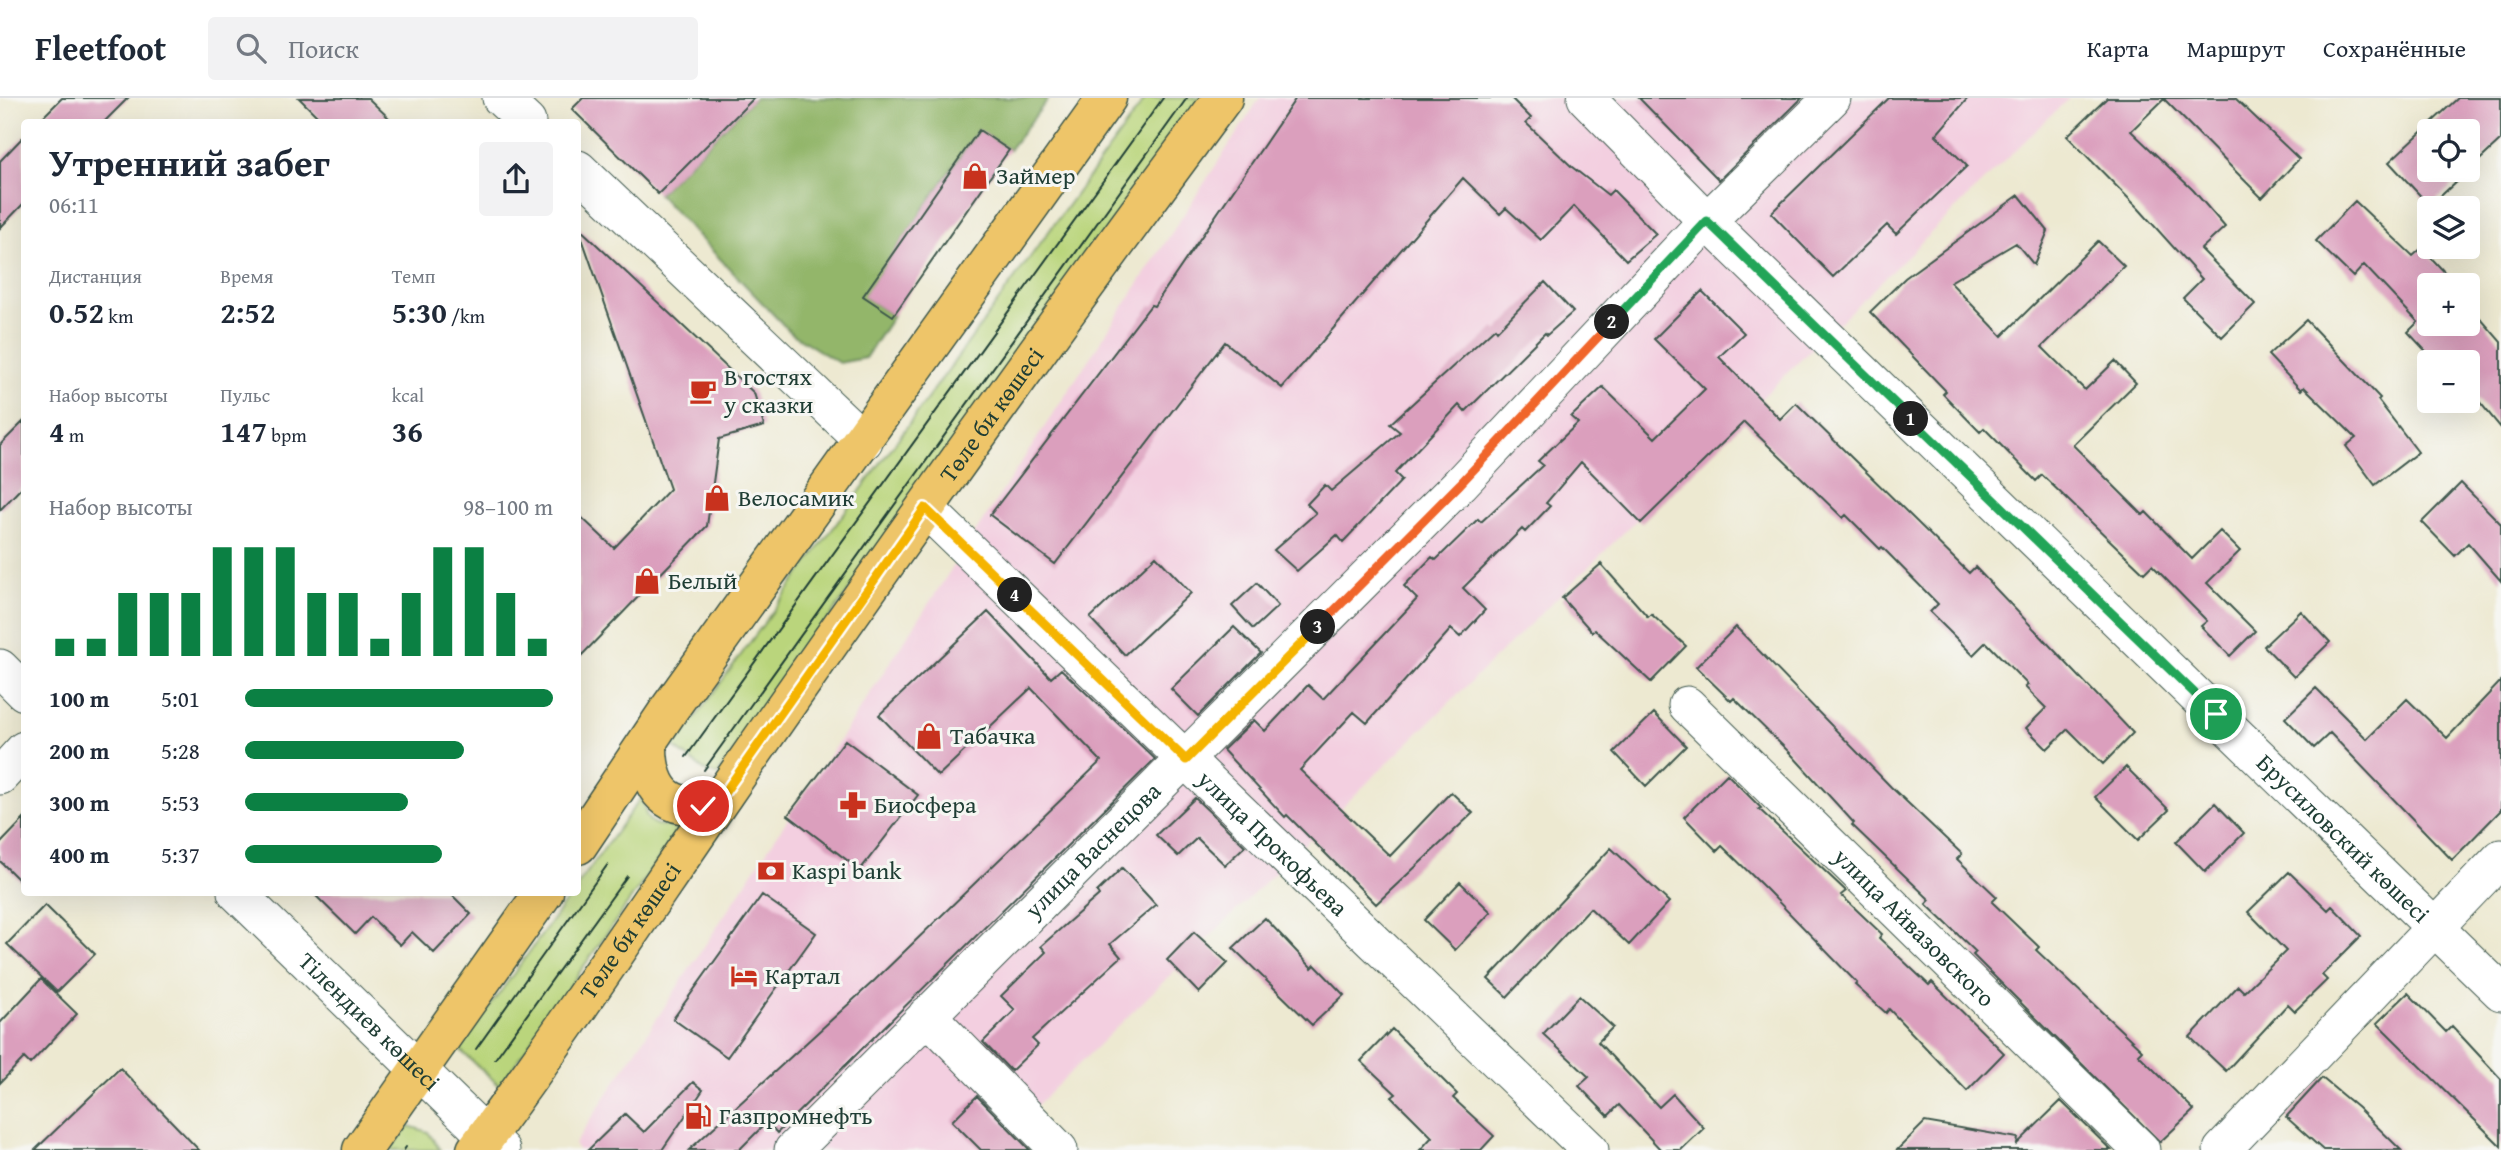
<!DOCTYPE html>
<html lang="ru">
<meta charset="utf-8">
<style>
:root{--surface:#fff;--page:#f2f2f3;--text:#1f2937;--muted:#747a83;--line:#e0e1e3;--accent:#0b8043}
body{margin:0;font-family:"Gentium Book Plus",serif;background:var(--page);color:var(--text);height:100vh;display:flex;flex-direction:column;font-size:26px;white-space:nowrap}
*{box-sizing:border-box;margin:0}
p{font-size:23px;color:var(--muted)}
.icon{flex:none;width:38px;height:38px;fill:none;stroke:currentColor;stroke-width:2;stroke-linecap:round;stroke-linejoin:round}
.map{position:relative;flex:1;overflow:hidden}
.details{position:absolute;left:21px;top:21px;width:560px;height:777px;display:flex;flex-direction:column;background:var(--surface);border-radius:7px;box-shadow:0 7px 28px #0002}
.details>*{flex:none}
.controls{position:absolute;left:2417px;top:21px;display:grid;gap:14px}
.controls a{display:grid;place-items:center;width:63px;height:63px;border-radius:7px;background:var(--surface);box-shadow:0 7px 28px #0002;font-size:35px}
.pin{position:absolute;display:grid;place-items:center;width:60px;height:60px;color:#fff;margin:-30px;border:4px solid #fff;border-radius:50%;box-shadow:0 2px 7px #0007}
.km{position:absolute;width:35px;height:35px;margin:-18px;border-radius:50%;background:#222;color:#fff;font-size:19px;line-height:35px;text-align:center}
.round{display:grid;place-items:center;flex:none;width:74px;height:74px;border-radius:7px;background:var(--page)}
.headline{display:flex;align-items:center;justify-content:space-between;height:119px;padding:0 28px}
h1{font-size:38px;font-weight:700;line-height:52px}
.metrics{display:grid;grid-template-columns:repeat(3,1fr);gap:10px;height:119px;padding:7px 28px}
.metrics div{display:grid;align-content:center}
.metrics b{font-size:30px;font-weight:700}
.metrics small{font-size:19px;font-weight:400}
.metrics p{font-size:19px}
.chart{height:196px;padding:14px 28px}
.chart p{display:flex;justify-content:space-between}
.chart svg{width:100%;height:126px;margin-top:7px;stroke:var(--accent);stroke-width:6}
ul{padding:0 28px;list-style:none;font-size:23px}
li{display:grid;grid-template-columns:112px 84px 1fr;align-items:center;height:52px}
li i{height:18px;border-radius:9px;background:var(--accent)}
header{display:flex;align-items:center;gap:42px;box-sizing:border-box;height:98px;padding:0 35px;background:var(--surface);border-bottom:2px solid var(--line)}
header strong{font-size:33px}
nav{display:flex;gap:38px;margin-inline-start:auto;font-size:24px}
.search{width:490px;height:63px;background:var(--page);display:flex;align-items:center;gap:18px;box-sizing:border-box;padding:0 24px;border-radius:7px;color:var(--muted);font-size:26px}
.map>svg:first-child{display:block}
.built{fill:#f3cfe0}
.green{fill:#bad57b;stroke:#6c8958;stroke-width:2}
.forest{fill:#93b66b;stroke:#597a50;stroke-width:2}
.building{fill:#db9fbd;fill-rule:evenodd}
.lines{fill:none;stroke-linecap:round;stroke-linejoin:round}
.minor-casing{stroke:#3e574c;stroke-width:39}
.major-casing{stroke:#3e574c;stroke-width:41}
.minor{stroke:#fff;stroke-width:37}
.major{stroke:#eec569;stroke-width:38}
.tram{stroke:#1f3d34;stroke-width:2}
.split-1-casing{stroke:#fff;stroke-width:14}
.split-2-casing{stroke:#fff;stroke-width:14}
.split-3-casing{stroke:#fff;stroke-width:14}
.split-4-casing{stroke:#fff;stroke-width:14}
.split-5-casing{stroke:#fff;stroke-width:14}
.split-1{stroke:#22a559;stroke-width:9}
.split-2{stroke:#22a559;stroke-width:9}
.split-3{stroke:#f0652b;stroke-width:9}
.split-4{stroke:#f5b400;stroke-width:9}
.split-5{stroke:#f5b400;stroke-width:9}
.labels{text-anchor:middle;stroke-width:6;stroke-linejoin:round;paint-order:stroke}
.poi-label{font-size:24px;fill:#1f3d34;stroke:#f6f6f2;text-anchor:start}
.street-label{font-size:24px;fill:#1f3d34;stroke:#f6f6f2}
</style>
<header>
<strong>Fleetfoot</strong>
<div class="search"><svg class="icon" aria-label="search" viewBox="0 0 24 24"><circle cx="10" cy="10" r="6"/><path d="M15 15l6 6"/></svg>Поиск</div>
<nav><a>Карта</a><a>Маршрут</a><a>Сохранённые</a></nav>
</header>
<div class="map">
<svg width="2501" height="1052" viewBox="0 0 2501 1052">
<rect width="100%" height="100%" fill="#f6f6f2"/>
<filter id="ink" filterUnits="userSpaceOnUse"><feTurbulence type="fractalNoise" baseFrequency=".0143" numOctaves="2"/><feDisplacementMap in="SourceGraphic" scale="14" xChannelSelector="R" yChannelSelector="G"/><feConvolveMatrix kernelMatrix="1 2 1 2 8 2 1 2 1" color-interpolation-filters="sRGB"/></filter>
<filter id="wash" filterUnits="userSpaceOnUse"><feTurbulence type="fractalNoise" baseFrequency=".00686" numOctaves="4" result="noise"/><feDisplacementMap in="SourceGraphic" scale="28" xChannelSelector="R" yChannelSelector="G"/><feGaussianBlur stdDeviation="1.57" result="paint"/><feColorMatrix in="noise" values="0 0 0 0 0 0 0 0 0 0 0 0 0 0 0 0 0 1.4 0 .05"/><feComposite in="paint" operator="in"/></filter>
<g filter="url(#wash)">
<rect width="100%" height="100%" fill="#ede9d1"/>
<path class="built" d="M1260,0h809l-1078,1052h-412l-5,-5z"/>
<path class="green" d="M1146,0h55l-484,677 -13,-5 -30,-23z
M642,698c4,32 12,32 42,27l-184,263 -41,-37 113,-156 6,-1v-7z
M409,1028l19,6 12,18h-51z"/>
<path class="forest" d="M754,0h295l-40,52 -31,-20 -114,166 29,20 -28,42 -26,5 -48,-30 -133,-139z"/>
<g id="blocks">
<path class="building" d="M62,0h66l-24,24h-66z
M299,0h69l25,24h-70z
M583,0h171l-96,96 -86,-85z
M1296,0h215l20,20 -5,5 46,44 36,28 5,-5 43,44 -30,26 -52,-54 -33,34 -35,-32 -6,6 -37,-36 -181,210 -57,-46 -170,222 -65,-49 161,-210 3,1z
M1639,0h163l-83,82z
M1889,0h79l-32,37 31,31 -71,68 -9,-9 -54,52 -62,-64z
M2107,0h128l64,61 -37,39 -98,-99 -33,32 62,59 32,37 -24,22 54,55 -33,33 -39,-39 19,-19 -63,-70 -72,-73z
M2458,0h43v42l-71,66 -41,-44zM2429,33h39v39h-39z
M979,32l30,20 -116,166 -30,-20z
M24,38v67l-24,25v-67z
M2019,97l29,36 -14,34 -18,-22 -66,39 52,54 96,-95 26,25 -82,81 43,43 30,-29 21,22 -63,62 70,70 3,-3 46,47 28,-28 20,20 -33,32 48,48 -25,25 -29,-30 6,-5 -55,-56 -8,8 -102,-98 -6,6 -52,-53 -4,4 -37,-38 3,-3 -76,-79 35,-34z
M2355,103l58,55 9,-8 29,31 -4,3 3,3h-21v39h39v-20l33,38v86l-33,-40v-26h-32l-28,-30 10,-10 -54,-57 -11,12 -37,-36z
M578,129l176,166 10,33 -45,13 -12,87 -129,133v-145l36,34 56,-59z
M1545,184l28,30 -26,23 -2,-2 -80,79 -6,-7 -64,68 7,7 -59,62 -6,-7 -40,36 -23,-21 42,-37 -9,-9 18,-19 6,6 69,-59 -10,-8 105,-96 2,3z
M1702,193l42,42 -25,24 61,62 16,-16 173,170 6,-6 158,166 -30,31 -35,-35 -21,20 -21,-21 20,-20 -21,-21 3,-2 -42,-43 -13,13 -43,-43 8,-8 -56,-57 -2,2 -34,-34 -3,3 -99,-96 -103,101 -60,-61 -35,41 4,3 -25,26 -3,-3 -59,59 22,22 -25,27 -9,-8 -84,94 -13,-11 -54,58 90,86 61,-64 22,21 -97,91 -89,-89 -2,2 -62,-67 31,-30 11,11 43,-46 15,14 94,-100 -13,-13 28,-29 4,3 42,-41 3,3 62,-57 -5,-4 40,-38 -7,-6 32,-30 52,51 50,-49 -51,-50z
M2306,222l74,78 -2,2 40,52 -43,33 -29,-39 10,-8 -52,-51 -3,3 -33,-35z
M24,323v64l-24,25v-65z
M2461,385l40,41v57l-33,-38 -13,13 -33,-34z
M1156,458l35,37 -66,62 -35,-37z
M1601,466l47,53 3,-3 35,32 -35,36 -56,-52 -3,2 -30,-34z
M1257,485l21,23 -25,23 -21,-23z
M2301,513l29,31 -36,35 -30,-31z
M988,514l63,66 10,-9 94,90 -378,374 -10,-11 -28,28h-50l186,-170 226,-219 -70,-73 -93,88 -59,-61z
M1234,529l27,26 -63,63 -27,-27z
M1736,529l155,160 71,67 -5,5 40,38 -5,5 47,45 -3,3 106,100 -4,4 56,56 -34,32 -187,-187 3,-3 -50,-48 4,-4 -78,-75 2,-2 -63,-69 -57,-56 -3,3 -35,-34z
M2501,583v129l-49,50 -122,-127 -16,15 -29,-30 31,-30 51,51 40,-40 40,39z
M1654,615l32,33 -40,40 -32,-34z
M845,642l73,55 -58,75 -72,-55z
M2126,669l43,43 -31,30 -43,-43z
M1727,676l34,34 -2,1 87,82 -5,4 41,39 -3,4 50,47 3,-3 72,71 -37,38 -78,-82 -3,4 -31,-28 2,-2 -90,-93 -45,-44 -5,5 -33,-34z
M1195,700l50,48 -20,19 -28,-27 -19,18 -22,-21z
M2215,705l29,30 -39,39 -29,-30z
M24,721v66l-24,-24v-17z
M1611,750l58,54 -40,43 -39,-37 -83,89 -19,-18z
M1122,770l34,37 -46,39 11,13 -89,82 6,6 -27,26 -28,-29 32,-32 -14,-14 45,-44 -5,-6 58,-51 -2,-3z
M2289,774l39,38 4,-4 29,30 -39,39 5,5 -32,31 -7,-7 -62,67 -36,-34 48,-51 6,6 42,-41 -38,-39z
M1460,784l31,30 -36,38 -31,-30z
M312,794h137l22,22 -37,39 -22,-21 -12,13 -29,-28 -16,17z
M762,797l54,38 -89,124 -54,-38z
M45,807l50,49 -38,38 -50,-48z
M1265,820l47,50 3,-3 29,30 -32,30 -79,-77z
M1194,834l34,31 -29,30 -32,-33z
M41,881l36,35 -47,50 -6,-6 -24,25v-60z
M2408,895l38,39 6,-6 49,53v67l-124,-123z
M1579,898l34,31 -15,15 61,65 14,-13 31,34 -23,22h-20l-42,-45 -11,11 -29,-30 10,-9 -46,-43z
M1392,931l65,65 -4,4 41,38 -13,14h-61l12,-13 -40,-40 4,-3 -35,-33z
M120,970l79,82h-164z
M2322,980l36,30 43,42h-78l-37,-33z
M693,984l10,8 -41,60h-74l37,-36 19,18z
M977,998l53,54h-49l-29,-29z
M2061,1003l50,49h-214l28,-28 93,16 -1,6z"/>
</g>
</g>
<g filter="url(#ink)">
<use href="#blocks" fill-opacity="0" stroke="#3e574c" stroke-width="2"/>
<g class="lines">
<defs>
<g id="minor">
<path d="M501,0l26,24"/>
<path id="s1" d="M1586,0l121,123 794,771"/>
<path d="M578,71l286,272"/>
<path id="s2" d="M925,410l665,642"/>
<path d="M0,570l24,24"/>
<path id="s3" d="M1687,607l454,445"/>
<path d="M0,678l24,-26"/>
<path id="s4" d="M236,794l265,258"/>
<path d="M927,917l132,135"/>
<path id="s5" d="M793,1052l667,-666 247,-263 125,-123"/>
<path d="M2222,1052l279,-292"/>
</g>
<g id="major">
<path d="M648,646c-1,51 27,76 75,51"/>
<path d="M578,747l92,-137 437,-610"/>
<path d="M362,1052l182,-258"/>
<path id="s6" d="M476,1052c86,-116 166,-237 248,-356 163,-235 329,-467 499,-696"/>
</g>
</defs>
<use href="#minor" class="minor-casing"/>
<use href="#major" class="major-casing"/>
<use href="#minor" class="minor"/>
<use href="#major" class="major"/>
<path class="tram" d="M686,659l477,-659
M704,672l483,-672
M476,951l132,-185
M495,961l132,-183
M404,1052l2,-3"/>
</g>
</g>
<g class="lines" filter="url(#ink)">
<defs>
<path id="split-1" d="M1911,321l305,295"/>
<path id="split-2" d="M1612,224l95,-101 204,198"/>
<path id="split-3" d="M1318,529l142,-143 152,-162"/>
<path id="split-4" d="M1015,497l171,165 132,-133"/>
<path id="split-5" d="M703,708l20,-11 202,-287 90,87"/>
</defs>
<use href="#split-1" class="split-1-casing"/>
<use href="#split-2" class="split-2-casing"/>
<use href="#split-3" class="split-3-casing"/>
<use href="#split-4" class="split-4-casing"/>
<use href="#split-5" class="split-5-casing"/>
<use href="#split-1" class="split-1"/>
<use href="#split-2" class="split-2"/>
<use href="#split-3" class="split-3"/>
<use href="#split-4" class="split-4"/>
<use href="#split-5" class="split-5"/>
</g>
<defs>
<symbol id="shop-bare" viewBox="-9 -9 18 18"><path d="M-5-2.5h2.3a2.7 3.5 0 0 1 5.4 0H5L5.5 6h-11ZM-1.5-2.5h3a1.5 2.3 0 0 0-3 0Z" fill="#c8321e" stroke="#f6f6f2" stroke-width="2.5" paint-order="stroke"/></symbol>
<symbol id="cafe-bare" viewBox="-9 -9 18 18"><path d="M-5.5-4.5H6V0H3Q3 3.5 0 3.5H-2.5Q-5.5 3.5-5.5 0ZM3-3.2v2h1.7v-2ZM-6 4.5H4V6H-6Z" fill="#c8321e" stroke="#f6f6f2" stroke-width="2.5" paint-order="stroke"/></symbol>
<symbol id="pharmacy-bare" viewBox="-9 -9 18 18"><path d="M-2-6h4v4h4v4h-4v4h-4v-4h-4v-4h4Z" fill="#c8321e" stroke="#f6f6f2" stroke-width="2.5" paint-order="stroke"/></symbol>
<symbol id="bank-bare" viewBox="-9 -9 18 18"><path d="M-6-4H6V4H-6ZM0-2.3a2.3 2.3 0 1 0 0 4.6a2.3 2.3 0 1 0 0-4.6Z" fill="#c8321e" stroke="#f6f6f2" stroke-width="2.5" paint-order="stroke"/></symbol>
<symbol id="hotel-bare" viewBox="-9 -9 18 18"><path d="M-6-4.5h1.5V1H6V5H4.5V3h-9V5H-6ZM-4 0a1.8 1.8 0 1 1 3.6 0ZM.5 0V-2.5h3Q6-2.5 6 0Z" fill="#c8321e" stroke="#f6f6f2" stroke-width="2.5" paint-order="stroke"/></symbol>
<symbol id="fuel-bare" viewBox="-9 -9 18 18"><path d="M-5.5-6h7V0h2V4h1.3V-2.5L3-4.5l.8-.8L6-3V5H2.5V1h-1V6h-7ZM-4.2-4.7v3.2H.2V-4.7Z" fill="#c8321e" stroke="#f6f6f2" stroke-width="2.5" paint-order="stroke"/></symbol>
</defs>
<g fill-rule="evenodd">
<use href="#shop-bare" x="956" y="59" width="38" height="38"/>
<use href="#cafe-bare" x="684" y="274" width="38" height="38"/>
<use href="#shop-bare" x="698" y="381" width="38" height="38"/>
<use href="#shop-bare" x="628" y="464" width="38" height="38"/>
<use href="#shop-bare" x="910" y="619" width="38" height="38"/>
<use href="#pharmacy-bare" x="834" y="688" width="38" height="38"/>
<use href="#bank-bare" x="752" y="754" width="38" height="38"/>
<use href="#hotel-bare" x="725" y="859" width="38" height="38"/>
<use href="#fuel-bare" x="679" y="999" width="38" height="38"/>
</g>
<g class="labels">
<g class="poi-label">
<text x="996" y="86">Займер</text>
<text x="724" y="287">В гостях<tspan x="724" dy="28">у сказки</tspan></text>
<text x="738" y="408">Велосамик</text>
<text x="668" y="491">Белый</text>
<text x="950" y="646">Табачка</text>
<text x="874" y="715">Биосфера</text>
<text x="792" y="781">Kaspi bank</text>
<text x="765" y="886">Картал</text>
<text x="719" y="1026">Газпромнефть</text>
</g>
<g class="street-label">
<text dy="8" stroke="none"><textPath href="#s6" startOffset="898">Төле би көшесі</textPath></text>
<text dy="8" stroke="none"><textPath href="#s1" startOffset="1059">Брусиловский көшесі</textPath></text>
<text dy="8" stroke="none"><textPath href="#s2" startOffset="483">улица Прокофьева</textPath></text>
<text dy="8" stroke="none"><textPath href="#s5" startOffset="424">улица Васнецова</textPath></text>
<text dy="8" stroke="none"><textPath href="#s3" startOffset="318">улица Айвазовского</textPath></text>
<text dy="8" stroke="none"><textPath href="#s6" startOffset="268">Төле би көшесі</textPath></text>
<text dy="8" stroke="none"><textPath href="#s4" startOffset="186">Тілендиев көшесі</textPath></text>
</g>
</g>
</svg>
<div class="controls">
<a><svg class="icon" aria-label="locate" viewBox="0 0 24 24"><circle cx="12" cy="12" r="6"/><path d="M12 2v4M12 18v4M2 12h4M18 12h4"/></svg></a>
<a><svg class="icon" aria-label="layers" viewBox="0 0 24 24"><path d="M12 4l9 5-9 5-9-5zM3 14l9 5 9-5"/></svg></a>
<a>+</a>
<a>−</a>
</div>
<div class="pin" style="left:2216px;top:616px;background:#1e9e55"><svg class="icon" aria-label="arrive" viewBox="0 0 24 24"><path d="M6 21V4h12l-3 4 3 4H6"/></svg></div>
<div class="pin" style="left:703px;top:708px;background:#d93025"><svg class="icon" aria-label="check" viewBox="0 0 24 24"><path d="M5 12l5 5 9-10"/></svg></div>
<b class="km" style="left:1911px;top:321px">1</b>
<b class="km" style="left:1612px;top:224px">2</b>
<b class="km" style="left:1318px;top:529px">3</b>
<b class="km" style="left:1015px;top:497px">4</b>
<section class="details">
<div class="headline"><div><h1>Утренний забег</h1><p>06:11</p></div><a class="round"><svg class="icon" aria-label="share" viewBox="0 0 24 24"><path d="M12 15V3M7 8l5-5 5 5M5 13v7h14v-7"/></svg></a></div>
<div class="metrics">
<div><p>Дистанция</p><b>0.52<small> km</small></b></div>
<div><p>Время</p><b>2:52</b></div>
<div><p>Темп</p><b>5:30<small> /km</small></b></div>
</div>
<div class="metrics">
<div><p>Набор высоты</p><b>4<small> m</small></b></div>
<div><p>Пульс</p><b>147<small> bpm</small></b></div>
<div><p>kcal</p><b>36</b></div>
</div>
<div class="chart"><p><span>Набор высоты</span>98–100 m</p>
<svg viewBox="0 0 160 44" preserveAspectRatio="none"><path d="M5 44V38M15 44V38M25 44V22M35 44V22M45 44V22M55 44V6M65 44V6M75 44V6M85 44V22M95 44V22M105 44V38M115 44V22M125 44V6M135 44V6M145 44V22M155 44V38"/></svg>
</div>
<ul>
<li><b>100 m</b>5:01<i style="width:100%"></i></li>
<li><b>200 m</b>5:28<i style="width:71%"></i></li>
<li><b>300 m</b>5:53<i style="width:53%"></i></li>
<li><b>400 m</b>5:37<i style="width:64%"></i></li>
</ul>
</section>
</div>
